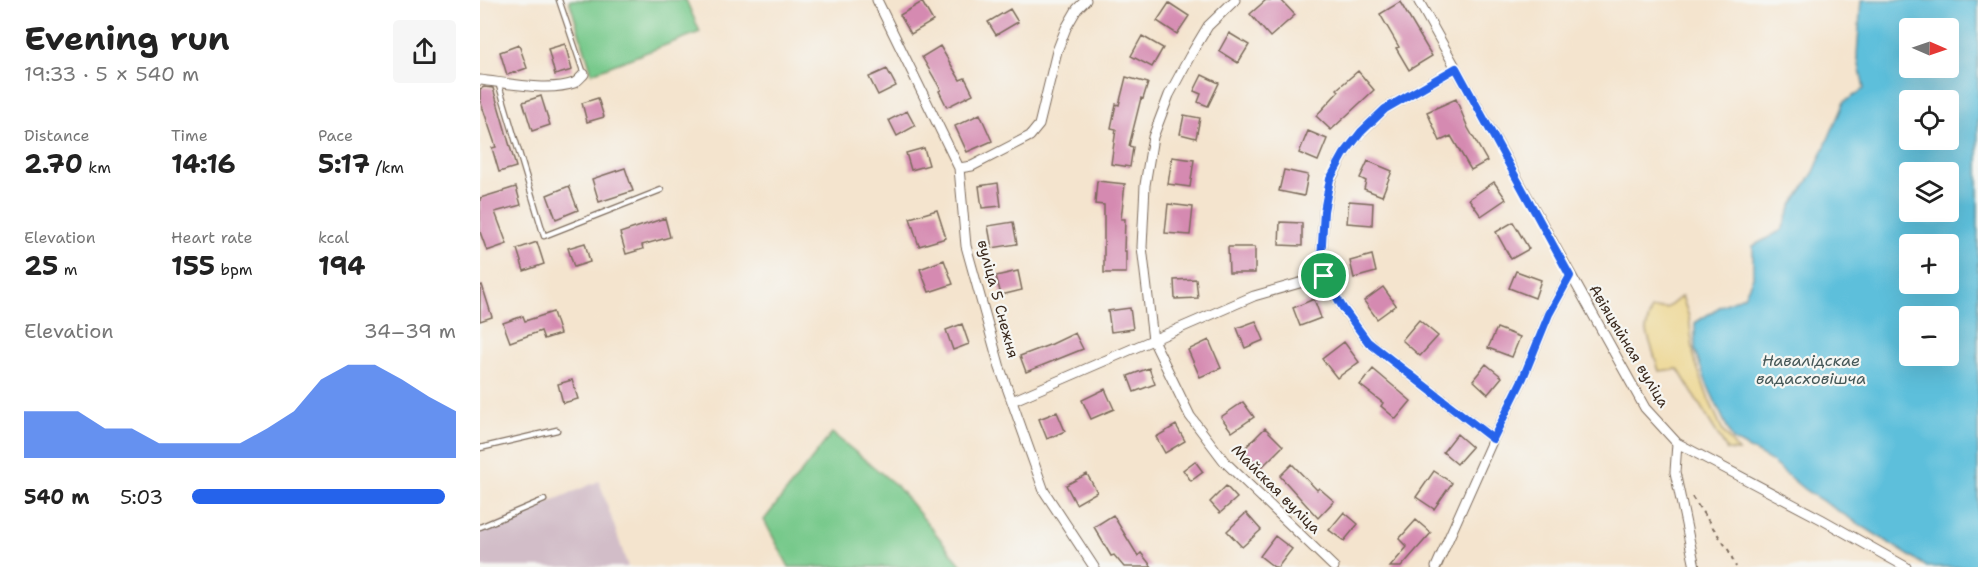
<!DOCTYPE html>
<meta charset="utf-8">
<style>
:root{--surface:#fff;--page:#f6f6f6;--text:#222;--muted:#767676;--accent:#2563eb}
body{margin:0;font-family:"Shantell Sans",sans-serif;background:var(--page);color:var(--text);height:100vh;display:flex;flex-direction:column;font-size:22px;white-space:nowrap}
*{box-sizing:border-box;margin:0}
p{font-size:20px;color:var(--muted)}
.icon{flex:none;width:33px;height:33px;fill:none;stroke:currentColor;stroke-width:2;stroke-linecap:round;stroke-linejoin:round}
.map{position:relative;flex:1;overflow:hidden}
.side{display:flex;flex-direction:column;background:var(--surface);width:480px}
.side>*{flex:none}
.needle{width:39px;rotate:92deg}
.controls{position:absolute;left:1419px;top:18px;display:grid;gap:12px}
.controls a{display:grid;place-items:center;width:60px;height:60px;border-radius:6px;background:var(--surface);box-shadow:0 6px 24px #0002;font-size:30px}
.pin{position:absolute;display:grid;place-items:center;width:51px;height:51px;color:#fff;margin:-26px;border:3px solid #fff;border-radius:50%;box-shadow:0 2px 6px #0007}
.round{display:grid;place-items:center;flex:none;width:63px;height:63px;border-radius:6px;background:var(--page)}
.summary{display:flex;align-items:center;justify-content:space-between;height:102px;padding:0 24px}
h1{font-size:33px;font-weight:700;line-height:45px}
.metrics{display:grid;grid-template-columns:repeat(3,1fr);gap:9px;height:102px;padding:6px 24px}
.metrics div{display:grid;align-content:center}
.metrics b{font-size:26px;font-weight:700}
.metrics small{font-size:16px;font-weight:400}
.metrics p{font-size:16px}
.chart{height:168px;padding:12px 24px}
.chart p{display:flex;justify-content:space-between}
.chart svg{width:100%;height:108px;margin-top:6px;fill:var(--accent);opacity:.7}
ul{padding:0 24px;list-style:none;font-size:20px}
li{display:grid;grid-template-columns:96px 72px 1fr;align-items:center;height:45px}
li i{height:15px;border-radius:8px;background:var(--accent)}
main{display:flex;flex:1;min-height:0}
.map>svg:first-child{display:block}
.industrial{fill:#d2bdc8}
.green{fill:#77c98b;stroke:#597a54;stroke-width:1.5}
.sand{fill:#eeda9e;stroke:#94825e;stroke-width:1.5}
.water{fill:#5dbfdb;stroke:#4c747c;stroke-width:1.5;fill-rule:evenodd}
.building{fill:#d58ab1}
.lines{fill:none;stroke-linecap:round;stroke-linejoin:round}
.service-casing{stroke:#7c6b5c;stroke-width:7}
.minor-casing{stroke:#7c6b5c;stroke-width:11}
.path{stroke:#7c6b5c;stroke-width:2;stroke-dasharray:4.5 4.5;stroke-linecap:butt}
.service{stroke:#fff;stroke-width:4.5}
.minor{stroke:#fff;stroke-width:9}
.route-casing{stroke:#fff;stroke-width:12}
.route{stroke:#2563eb;stroke-width:8}
.labels{text-anchor:middle;stroke-width:4.5;stroke-linejoin:round;paint-order:stroke}
.street-label{font-size:15px;fill:#3b2a1e;stroke:#f6f6f2}
.water-label{font-size:16px;font-style:italic;fill:#455757;stroke:#f6f6f2}
</style>
<main>
<section class="side">
<div class="summary"><div><h1>Evening run</h1><p>19:33 · 5 × 540 m</p></div><a class="round"><svg class="icon" aria-label="share" viewBox="0 0 24 24"><path d="M12 15V3M7 8l5-5 5 5M5 13v7h14v-7"/></svg></a></div>
<div class="metrics">
<div><p>Distance</p><b>2.70<small> km</small></b></div>
<div><p>Time</p><b>14:16</b></div>
<div><p>Pace</p><b>5:17<small> /km</small></b></div>
</div>
<div class="metrics">
<div><p>Elevation</p><b>25<small> m</small></b></div>
<div><p>Heart rate</p><b>155<small> bpm</small></b></div>
<div><p>kcal</p><b>194</b></div>
</div>
<div class="chart"><p><span>Elevation</span>34–39 m</p>
<svg viewBox="0 0 160 44" preserveAspectRatio="none"><path d="M0 44V25L10 25L20 25L30 32L40 32L50 38L60 38L70 38L80 38L90 32L100 25L110 12L120 6L130 6L140 12L150 19L160 25V44z"/></svg>
</div>
<ul>
<li><b>540 m</b>5:03<i style="width:96%"></i></li>
</ul>
</section>
<div class="map">
<svg width="1498" height="567" viewBox="0 0 1498 567">
<rect width="100%" height="100%" fill="#f6f6f2"/>
<filter id="ink" filterUnits="userSpaceOnUse"><feTurbulence type="fractalNoise" baseFrequency=".0167" numOctaves="2"/><feDisplacementMap in="SourceGraphic" scale="12" xChannelSelector="R" yChannelSelector="G"/><feConvolveMatrix kernelMatrix="1 2 1 2 8 2 1 2 1" color-interpolation-filters="sRGB"/></filter>
<filter id="wash" filterUnits="userSpaceOnUse"><feTurbulence type="fractalNoise" baseFrequency=".008" numOctaves="4" result="noise"/><feDisplacementMap in="SourceGraphic" scale="24" xChannelSelector="R" yChannelSelector="G"/><feGaussianBlur stdDeviation="1.35" result="paint"/><feColorMatrix in="noise" values="0 0 0 0 0 0 0 0 0 0 0 0 0 0 0 0 0 1.4 0 .05"/><feComposite in="paint" operator="in"/></filter>
<g filter="url(#wash)">
<rect width="100%" height="100%" fill="#f4e4ce"/>
<path class="industrial" d="M119,481l29,86h-148v-36z"/>
<path class="green" d="M89,0h117l14,32 -108,41z
M352,433l65,53 66,81h-174l-25,-47z"/>
<path class="sand" d="M1202,296l7,21 5,41 13,37 16,36 15,20 -11,-1 -49,-81 -19,2 -13,-42 5,-20 16,-1z"/>
<path class="water" d="M1381,0h117v567h-51l-122,-77 -37,-31 -35,-19 -26,-56 -12,-33v-28l26,-17 23,-10 9,-19v-31l29,-16 10,-25 22,-33 30,-70 20,-13 -7,-34zM1430,28h38v40h-38zM1430,100h38v40h-38zM1430,172h38v40h-38zM1430,244h38v40h-38zM1430,316h38v40h-38z"/>
<g id="blocks">
<path class="building" d="M786,0h15l14,15 -25,22 -20,-23z
M442,2l11,19 -22,13 -11,-19z
M920,2l32,54 -23,14 -13,-22 3,-1 -19,-33z
M689,3l20,13 -12,18 -20,-13z
M530,9l8,13 -22,13 -8,-13z
M749,33l20,12 -11,18 -19,-12z
M662,36l21,12 -11,19 -21,-11z
M85,44l7,26 -17,5 -7,-26z
M39,45l8,23 -20,7 -7,-23z
M460,46l20,34 5,-2 8,16 -26,13 -8,-16 2,-1 -19,-33z
M407,69l9,17 -18,9 -9,-18z
M878,71l16,19 -43,40 -15,-14 23,-25 -2,-2z
M722,75l17,8 -11,23 -10,-4 3,-8 -7,-3z
M646,77l22,6 -5,16 -2,-1 -12,48 4,1 -3,20 -19,-3 5,-35 -5,-1 5,-24 3,1z
M4,87l9,1 23,79 -17,5 -7,-24 4,-1 -16,-47v-11z
M61,96l9,29 -18,6 -9,-29z
M118,98l6,19 -17,5 -5,-19z
M976,99l12,29 19,33 -16,9 -20,-34 -11,5 -13,-29z
M427,111l8,15 -18,10 -8,-16z
M500,114l12,27 -25,11 -12,-26z
M704,115l16,3 -4,20 -16,-4z
M828,131l19,8 -9,22 -19,-8z
M444,148l5,17 -18,5 -5,-17z
M692,157l22,3 -4,27 -22,-3z
M888,161l24,10 -10,25 -18,-7 2,-8 -6,-3z
M145,168l8,23 -34,11 -7,-23z
M804,170l24,5 -4,21 -25,-5z
M617,181l28,3 -4,35h4l-1,32h2v22h-22v-68l-9,-1z
M1014,182l12,17 -25,17 -12,-17z
M518,183l3,23 -19,2 -3,-22z
M89,186l9,24 -22,9 -9,-24z
M36,187l5,18 -26,7 12,32 -20,7 -7,-19v-34z
M869,201l24,2 -1,22 -25,-2z
M688,204l25,3 -3,28 -25,-2z
M457,210l9,28 -27,8 -9,-28z
M185,218l5,19 -28,8 1,4 -17,5 -6,-21z
M533,222l4,22 -25,4 -4,-22z
M800,222l22,1v23l-23,-1z
M1033,222l16,27 -18,10 -15,-27z
M57,242l7,22 -20,7 -7,-22z
M105,243l5,19 -16,5 -6,-19z
M748,247h27v26h-26z
M892,255l4,17 -22,6 -4,-17z
M464,260l9,24 -24,8 -9,-23z
M538,271l4,19 -21,5 -5,-19z
M1036,271l25,9 -6,18 -26,-10z
M716,279l2,19 -23,1 -1,-19z
M2,285l10,32 -12,4v-35z
M903,287l13,18 -19,14 -13,-18z
M834,299l7,19 -21,8 -7,-18z
M650,308l3,21 -22,3 -3,-21z
M73,312l7,22 -16,5 -3,-8 -31,11 -7,-19 20,-7 2,5z
M939,320l19,16 -18,20 -18,-16z
M776,321l8,19 -19,8 -8,-20z
M482,324l7,20 -16,6 -7,-20z
M1017,328l23,9 -8,20 -24,-9z
M595,333l8,16 -57,23 -6,-16 32,-12z
M729,340l12,28 -21,9 -12,-27z
M864,342l15,20 -22,16 -15,-19z
M1006,364l16,13 -14,17 -15,-14z
M669,368l6,16 -21,8 -6,-16z
M893,369l38,32 -15,18 -15,-13 2,-3 -23,-18z
M92,380l6,19 -15,4 -5,-19z
M625,389l9,20 -23,10 -9,-19z
M763,402l11,15 -22,15 -11,-15z
M577,412l8,19 -18,8 -8,-20z
M696,425l9,16 -20,12 -9,-16z
M785,428l18,18 -22,22 -18,-18z
M977,434l15,13 -15,17 -14,-12z
M715,461l8,11 -12,9 -8,-11z
M812,464l25,26 2,-2 15,13 -16,17 -38,-42z
M954,471l18,12 -18,26 -18,-12z
M607,474l10,18 -21,12 -10,-19z
M746,486l11,12 -17,15 -10,-11z
M864,512l14,12 -14,17 -15,-11z
M766,513l15,17 -19,17 -15,-16z
M633,515l25,41 3,-3 11,14h-28l-10,-12 -3,1 -17,-29z
M936,520l15,13 -30,34h-11l17,-20 -8,-8z
M795,536l17,13 -14,18h-4l-14,-11z"/>
</g>
</g>
<g filter="url(#ink)">
<use href="#blocks" fill-opacity="0" stroke="#7c6b5c" stroke-width="1.5"/>
<g class="lines">
<defs>
<path id="service" d="M79,0l25,74
M18,82l46,154 117,-46
M0,448l77,-18
M0,527l64,-27"/>
<path id="minor" d="M397,0l82,168 7,78 34,122 44,123 50,76
M755,0l-27,26 -18,30 -21,39 -16,42 -8,48 -3,62 11,93 37,76 34,45 110,106
M938,0l227,408 32,35 144,76 85,48
M976,68l-71,41 -24,23 -17,22 -13,25 -7,32 -3,49 3,16 19,32 25,34 125,97
M0,80c27,3 69,12 94,3 4,-2 7,-6 10,-9
M479,168l13,-2 58,-30 9,-11 18,-74 9,-23 11,-19 9,-9
M532,401l242,-105 70,-20
M1197,443l-2,29 20,95
M956,567l57,-128 30,-61 26,-64 21,-38"/>
</defs>
<use href="#service" class="service-casing"/>
<use href="#minor" class="minor-casing"/>
<path class="path" d="M1212,497l37,54 7,16"/>
<use href="#service" class="service"/>
<use href="#minor" class="minor"/>
</g>
</g>
<g class="lines" filter="url(#ink)">
<defs>
<path id="route" d="M976,68l114,208 -21,38 -26,64 -30,61 -125,-97 -25,-34 -19,-32 -3,-16 3,-49 6,-32 14,-25 17,-22 24,-23z"/>
</defs>
<use href="#route" class="route-casing"/>
<use href="#route" class="route"/>
</g>
<g class="labels">
<g class="street-label">
<text transform="translate(518 299) rotate(75)" y="5">вуліца 5 Снежня</text>
<text transform="translate(1149 346) rotate(59)" y="5">Авіяцыйная вуліца</text>
<text transform="translate(796 489) rotate(45)" y="5">Майская вуліца</text>
</g>
<g class="water-label">
<text x="1331" y="366">Навалідскае<tspan x="1331" dy="18">вадасховішча</tspan></text>
</g>
</g>
</svg>
<div class="controls">
<a><svg class="needle" viewBox="-14 -14 28 28"><path d="M0-13l5 13h-10z" fill="#e53935"/><path d="M0 13l5-13h-10z" fill="#767676"/></svg></a>
<a><svg class="icon" aria-label="locate" viewBox="0 0 24 24"><circle cx="12" cy="12" r="6"/><path d="M12 2v4M12 18v4M2 12h4M18 12h4"/></svg></a>
<a><svg class="icon" aria-label="layers" viewBox="0 0 24 24"><path d="M12 4l9 5-9 5-9-5zM3 14l9 5 9-5"/></svg></a>
<a>+</a>
<a>−</a>
</div>
<div class="pin" style="left:844px;top:276px;background:#1e9e55"><svg class="icon" aria-label="arrive" viewBox="0 0 24 24"><path d="M6 21V4h12l-3 4 3 4H6"/></svg></div>
</div>
</main>
